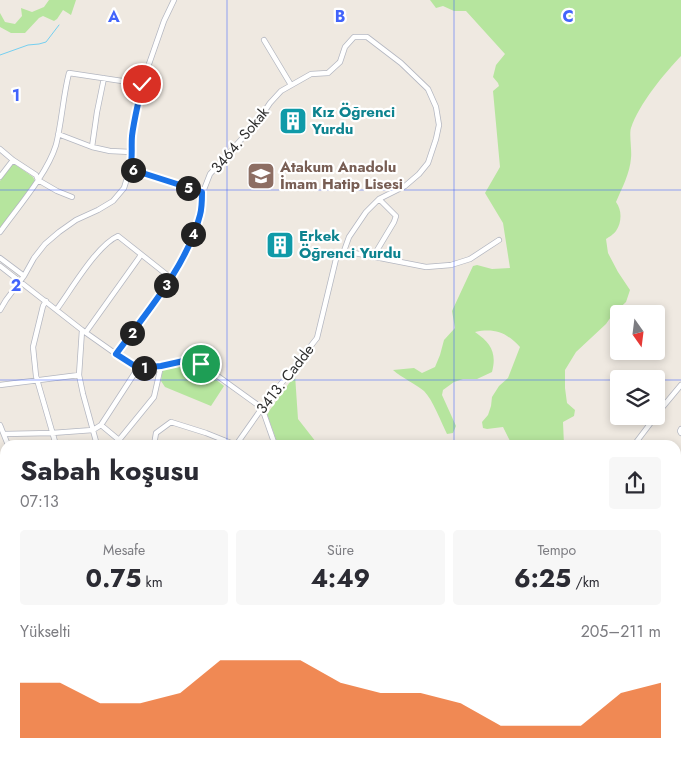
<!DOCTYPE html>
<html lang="tr">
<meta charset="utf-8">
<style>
:root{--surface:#fff;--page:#f7f7f7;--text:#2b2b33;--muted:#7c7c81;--accent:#ea580c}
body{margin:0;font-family:Jost,sans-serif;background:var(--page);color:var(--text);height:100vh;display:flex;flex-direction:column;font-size:19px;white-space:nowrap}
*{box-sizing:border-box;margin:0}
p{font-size:16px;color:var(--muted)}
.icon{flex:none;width:28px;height:28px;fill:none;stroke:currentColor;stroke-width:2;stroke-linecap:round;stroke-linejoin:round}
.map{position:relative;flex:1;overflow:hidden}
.details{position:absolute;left:0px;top:440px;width:681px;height:320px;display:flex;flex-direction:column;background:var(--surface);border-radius:15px 15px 0 0;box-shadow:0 2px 8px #0003}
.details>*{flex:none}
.needle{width:32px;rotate:166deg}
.controls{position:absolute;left:610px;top:305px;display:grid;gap:10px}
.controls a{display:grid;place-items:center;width:55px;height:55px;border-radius:5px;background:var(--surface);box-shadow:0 2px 8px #0003;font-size:25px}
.pin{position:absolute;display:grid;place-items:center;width:42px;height:42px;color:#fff;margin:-21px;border:2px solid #fff;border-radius:50%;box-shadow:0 1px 5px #0007}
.km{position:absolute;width:25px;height:25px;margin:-12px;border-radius:50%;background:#222;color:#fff;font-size:14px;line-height:25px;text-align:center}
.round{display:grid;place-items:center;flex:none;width:52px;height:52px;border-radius:5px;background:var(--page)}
.head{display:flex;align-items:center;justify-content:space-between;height:85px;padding:0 20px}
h1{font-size:28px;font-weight:700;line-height:38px}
.metrics{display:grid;grid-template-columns:repeat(3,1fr);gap:8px;height:85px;padding:5px 20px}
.metrics div{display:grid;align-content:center;border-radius:5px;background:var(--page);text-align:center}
.metrics b{font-size:25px;font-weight:700}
.metrics small{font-size:14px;font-weight:400}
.metrics p{font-size:14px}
.chart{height:140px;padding:10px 20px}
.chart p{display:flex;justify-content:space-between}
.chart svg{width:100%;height:90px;margin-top:5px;fill:var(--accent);opacity:.7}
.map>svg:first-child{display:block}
.green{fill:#b6e59e}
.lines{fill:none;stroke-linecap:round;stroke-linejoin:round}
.stream{stroke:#75cff0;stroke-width:1}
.minor-casing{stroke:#b4b7c1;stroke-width:6}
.minor{stroke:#fff;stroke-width:4.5}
.route-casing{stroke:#fff;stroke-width:10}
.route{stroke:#1a73e8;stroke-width:6}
.grid{fill:none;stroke:#4264fb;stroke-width:1;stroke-opacity:0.55}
.labels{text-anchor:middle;stroke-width:4.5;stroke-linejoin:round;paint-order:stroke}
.culture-label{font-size:15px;font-weight:bold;fill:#0d838f;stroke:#fff;text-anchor:start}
.street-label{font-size:15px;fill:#2e2e2e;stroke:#fff}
.education-label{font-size:15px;font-weight:bold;fill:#785e54;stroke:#fff;text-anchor:start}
.grid-label{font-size:16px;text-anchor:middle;font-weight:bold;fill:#4264fb;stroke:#fff;stroke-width:4.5;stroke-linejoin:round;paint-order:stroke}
</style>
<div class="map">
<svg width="681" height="760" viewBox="0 0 681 760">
<rect width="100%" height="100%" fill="#efe9e1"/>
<path class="green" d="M49,0h27l-5,15 -8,-5 -6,9 -3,2 -11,-5 -4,2 -14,15h-14l-11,-6v-14l5,9 10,2 7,-8 -1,-8 11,4 12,-5z
M430,0h251v56c-17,18 -42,48 -50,72 -2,6 1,22 0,30 -1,15 -9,30 -15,44 6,8 6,20 0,29 -2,3 -7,6 -10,8l2,14 10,19 12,18 -4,12 -13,12 -7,10 -30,28 -11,18v18l2,15 8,7 -1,6 -11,6 1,23h-52l-9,-18 -16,2 -4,-1 -1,-6 6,-7 3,-9 1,-9 7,-11 9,-8 12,-31c-14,-15 -26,-19 -45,-15 16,11 22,21 17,40l-15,7h-14l-9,3 -11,8 -1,5 14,31 -3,7 -6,1c-6,-12 -14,-34 -23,-43 -8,-7 -22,-13 -31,-21l21,-2 8,5 13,-6 5,-12 4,-15 11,-12 -3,-17 21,-45 4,-1 15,4 18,-1 -7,-45 -18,-30 15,-26 -7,-76 6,-5 -1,-3 -5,-6 3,-12 9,-11 -39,-43h-12l-11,-5 -7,2z
M13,163l20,14 2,4 -35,48v-48z
M187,364l12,2 25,20 -13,20 -46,-19 -4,-6 2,-13z
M295,375l3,44 18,23 -14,3h-24l-11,-31z
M202,755h55l-4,5h-53z"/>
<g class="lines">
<path class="stream" d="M0,55l28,-10 11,-1 7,-2 13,-17
M322,760l6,-5"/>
<defs>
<path id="minor" d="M264,40l27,45
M58,134l34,13 18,4 21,1
M92,147l5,-35 7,-34
M0,149l13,11 23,15 2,5 19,11 15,6
M130,169l73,23
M0,177l13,-17
M0,232c18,-25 47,-58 56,-87 6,-24 7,-49 13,-72l73,11
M344,251l82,16 25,-2 19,-6 29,-19
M373,257l21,-35 2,-6 -17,-17
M0,258l24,18
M0,266l82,64 34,24 22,14 23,-2 27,-6 13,4 61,44 13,37
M46,301l-3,5 -10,41 3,29 20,69
M57,309c14,-19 40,-64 61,-73l53,42
M0,310l6,-10 18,-24 10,-18 11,-14 14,-12 17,-12 22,-10 15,-9 11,-13 8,-26 -1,-10 1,-15 10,-53 22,-63 10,-21
M82,330l-3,45 4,19 14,51
M86,332l55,-77
M116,354l62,-87 14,-30 8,-23 3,-22 7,-18 48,-53 12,-18 11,-12 30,-17 17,-1 12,-11 5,-15 9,-10h13l34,26 27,26 8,18 3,18 -3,14 -8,24 -9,11 -14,12 -26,13 -13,13 -17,25 -5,14 -5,2 -3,6 -19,79 -55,70 -26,37
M0,385l79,-10
M656,415l25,-30
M0,425l8,20
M101,425l24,20
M681,429l-1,2 1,2
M4,434l48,-1 41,-3 8,-5 37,-57
M119,440l35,-43 7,-31
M154,445l2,-12 15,-11 35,11 30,12
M634,445l22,-29
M676,505l5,6
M0,533l5,8
M676,536l5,-4
M0,579l5,-4
M676,586l5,-4
M676,596l5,-5
M0,639l5,-6
M676,665h5
M0,666l5,6
M0,692l5,-4
M676,712l5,3
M0,736l5,8
M12,755l3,5
M59,755l2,5
M103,755l2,5
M135,755l2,5
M363,755l2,5
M433,755l1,5
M470,755l1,5
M505,755l1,5
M542,755l1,5
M150,760l1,-5
M196,760l3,-5
M257,760l4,-5
M309,760l4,-5
M396,760l12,-5
M578,760l1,-5"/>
</defs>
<use href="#minor" class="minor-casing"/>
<use href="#minor" class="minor"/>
</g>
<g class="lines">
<defs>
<path id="route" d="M142,84c-3,17 -8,35 -10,52 -1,11 1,22 -2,33l72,23c0,8 0,16 -2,23 -13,51 -54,98 -84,139l22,14 23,-2 27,-6 13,4"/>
</defs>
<use href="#route" class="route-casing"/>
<use href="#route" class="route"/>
</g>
<path class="grid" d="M227,0v445M454,0v445M0,190h681M0,380h619M656,380h25M0,570h5M676,570h5M227,755v5M454,755v5"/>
<defs>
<symbol id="building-square" viewBox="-11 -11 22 22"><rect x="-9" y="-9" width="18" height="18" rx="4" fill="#0f9aa8" stroke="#fff"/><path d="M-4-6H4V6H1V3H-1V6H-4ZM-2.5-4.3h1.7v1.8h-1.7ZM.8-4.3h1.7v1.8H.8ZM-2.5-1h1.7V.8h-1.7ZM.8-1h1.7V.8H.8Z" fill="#fff"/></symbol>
<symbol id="school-square" viewBox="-11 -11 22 22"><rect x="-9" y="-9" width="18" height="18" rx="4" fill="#8d6e63" stroke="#fff"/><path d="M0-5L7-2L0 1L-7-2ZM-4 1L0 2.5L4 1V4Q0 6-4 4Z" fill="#fff"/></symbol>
</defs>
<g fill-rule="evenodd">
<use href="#building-square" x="277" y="105" width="32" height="32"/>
<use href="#school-square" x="245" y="160" width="32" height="32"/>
<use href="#building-square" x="264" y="229" width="32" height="32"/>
</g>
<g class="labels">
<g class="culture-label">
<text x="312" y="117">Kız Öğrenci<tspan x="312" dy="17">Yurdu</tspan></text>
<text x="299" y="241">Erkek<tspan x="299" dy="17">Öğrenci Yurdu</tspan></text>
</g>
<g class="street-label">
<text transform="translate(240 140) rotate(-50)" y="5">3464. Sokak</text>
<text transform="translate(285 379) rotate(-52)" y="5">3413. Cadde</text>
</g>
<g class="education-label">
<text x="280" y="172">Atakum Anadolu<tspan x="280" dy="17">İmam Hatip Lisesi</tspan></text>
</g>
</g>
<g class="grid-label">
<text x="114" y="22">A</text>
<text x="340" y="22">B</text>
<text x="568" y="22">C</text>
<text x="16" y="101">1</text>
<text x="16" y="291">2</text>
</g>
</svg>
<div class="controls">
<a><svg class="needle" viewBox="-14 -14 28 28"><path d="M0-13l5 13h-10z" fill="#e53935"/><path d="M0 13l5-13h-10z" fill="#7c7c81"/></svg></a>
<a><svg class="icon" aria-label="layers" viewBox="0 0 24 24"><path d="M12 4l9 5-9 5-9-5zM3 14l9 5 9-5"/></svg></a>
</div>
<div class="pin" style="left:201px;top:364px;background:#1e9e55"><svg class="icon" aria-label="arrive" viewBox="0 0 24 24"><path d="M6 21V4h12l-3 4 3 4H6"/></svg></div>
<div class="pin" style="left:142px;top:84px;background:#d93025"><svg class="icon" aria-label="check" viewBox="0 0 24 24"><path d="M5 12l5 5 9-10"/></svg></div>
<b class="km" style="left:144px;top:368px">1</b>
<b class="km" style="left:132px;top:333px">2</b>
<b class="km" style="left:166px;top:285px">3</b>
<b class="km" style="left:193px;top:234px">4</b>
<b class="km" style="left:188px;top:188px">5</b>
<b class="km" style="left:133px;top:170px">6</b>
<section class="details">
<div class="head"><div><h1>Sabah koşusu</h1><p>07:13</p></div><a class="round"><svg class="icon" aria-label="share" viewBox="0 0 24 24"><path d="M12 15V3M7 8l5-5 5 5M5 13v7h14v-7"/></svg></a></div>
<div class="metrics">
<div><p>Mesafe</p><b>0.75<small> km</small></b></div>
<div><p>Süre</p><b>4:49</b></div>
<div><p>Tempo</p><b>6:25<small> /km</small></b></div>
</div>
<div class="chart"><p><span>Yükselti</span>205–211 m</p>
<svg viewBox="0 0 160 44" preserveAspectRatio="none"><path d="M0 44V17L10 17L20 27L30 27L40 22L50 6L60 6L70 6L80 17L90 22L100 22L110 27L120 38L130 38L140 38L150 22L160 17V44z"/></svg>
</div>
</section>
</div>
